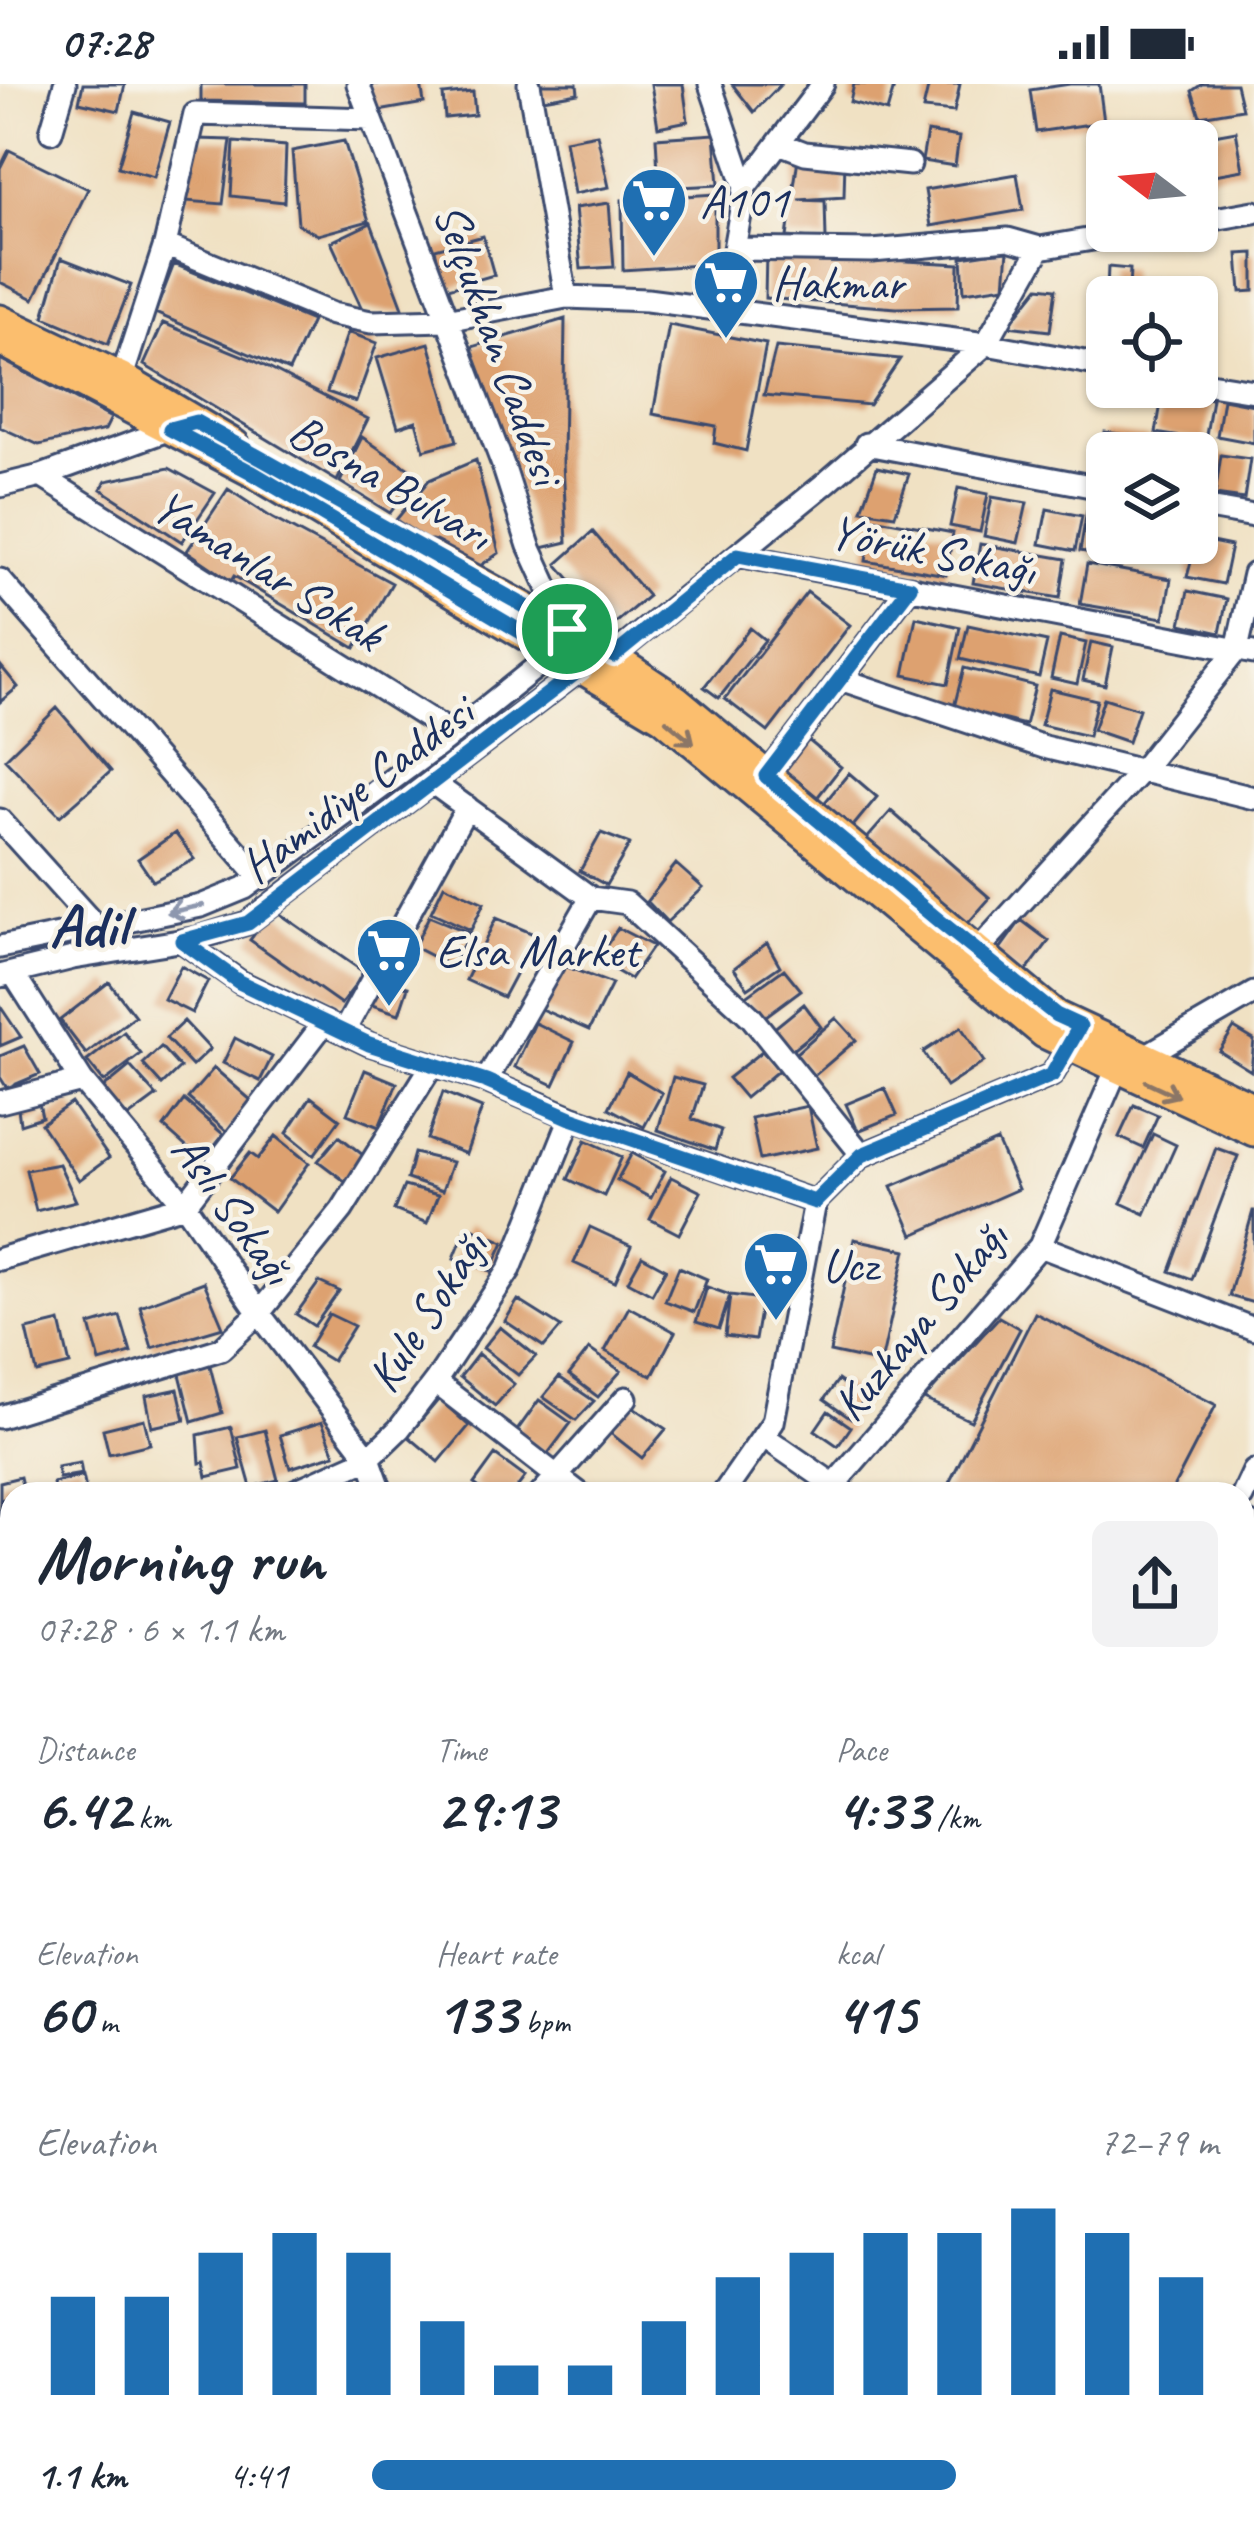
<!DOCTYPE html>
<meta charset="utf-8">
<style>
:root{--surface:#fff;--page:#f2f2f3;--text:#1f2937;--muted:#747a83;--accent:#1f6fb2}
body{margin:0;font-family:Caveat,sans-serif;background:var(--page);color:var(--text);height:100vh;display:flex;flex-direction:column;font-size:45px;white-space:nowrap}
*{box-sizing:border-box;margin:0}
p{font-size:39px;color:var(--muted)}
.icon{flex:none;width:66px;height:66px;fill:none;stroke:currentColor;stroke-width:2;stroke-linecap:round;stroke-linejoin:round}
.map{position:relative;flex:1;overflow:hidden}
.sheet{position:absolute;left:0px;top:1398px;width:1254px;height:1062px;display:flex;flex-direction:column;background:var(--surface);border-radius:36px 36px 0 0;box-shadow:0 3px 9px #0004}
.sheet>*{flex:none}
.needle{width:78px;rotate:286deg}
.buttons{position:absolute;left:1086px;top:36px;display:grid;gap:24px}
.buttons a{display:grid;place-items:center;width:132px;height:132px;border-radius:18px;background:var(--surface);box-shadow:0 3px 9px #0004;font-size:60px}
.pin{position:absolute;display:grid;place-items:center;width:102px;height:102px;color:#fff;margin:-51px;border:6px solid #fff;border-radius:50%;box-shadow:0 3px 12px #0007}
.round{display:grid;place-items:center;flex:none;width:126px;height:126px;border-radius:18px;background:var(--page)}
.headline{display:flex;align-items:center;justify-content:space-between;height:204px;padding:0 36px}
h1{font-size:66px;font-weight:800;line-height:90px}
.figures{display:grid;grid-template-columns:repeat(3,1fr);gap:18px;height:204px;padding:12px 36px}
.figures div{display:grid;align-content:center}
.figures b{font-size:60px;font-weight:800}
.figures small{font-size:33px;font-weight:400}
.figures p{font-size:33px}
.chart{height:336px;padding:24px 36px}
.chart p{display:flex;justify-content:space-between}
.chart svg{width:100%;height:216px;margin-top:12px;stroke:var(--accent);stroke-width:6}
ul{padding:0 36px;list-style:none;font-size:39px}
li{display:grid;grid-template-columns:192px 144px 1fr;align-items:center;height:90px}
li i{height:30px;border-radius:15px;background:var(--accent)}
.status{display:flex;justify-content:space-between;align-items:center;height:84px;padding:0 60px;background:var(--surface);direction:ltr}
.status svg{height:33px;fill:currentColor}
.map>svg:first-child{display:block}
.green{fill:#afd27b;stroke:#65806c;stroke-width:3}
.building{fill:#dda170}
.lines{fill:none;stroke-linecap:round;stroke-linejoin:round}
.minor-casing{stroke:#3b4a6d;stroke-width:27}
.major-casing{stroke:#3b4a6d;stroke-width:33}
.minor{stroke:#fff;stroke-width:21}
.major{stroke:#fbbe6e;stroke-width:27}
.oneway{stroke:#8b7666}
.oneway2{stroke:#8d97ae}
.route-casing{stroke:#fff;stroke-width:24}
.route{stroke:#1f6fb2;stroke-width:15}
.labels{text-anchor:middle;stroke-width:9;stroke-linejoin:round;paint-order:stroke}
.poi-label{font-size:48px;fill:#1b2f5e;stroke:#f7f3e8;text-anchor:start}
.street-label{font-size:48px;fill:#1b2f5e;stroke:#f7f3e8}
.district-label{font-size:60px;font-weight:bold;fill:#1b2f5e;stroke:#f7f3e8}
</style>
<div class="status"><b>07:28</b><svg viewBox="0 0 49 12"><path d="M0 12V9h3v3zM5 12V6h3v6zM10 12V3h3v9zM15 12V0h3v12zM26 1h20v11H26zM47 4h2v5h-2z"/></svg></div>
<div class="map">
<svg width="1254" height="2460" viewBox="0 0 1254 2460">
<rect width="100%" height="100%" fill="#f7f3e8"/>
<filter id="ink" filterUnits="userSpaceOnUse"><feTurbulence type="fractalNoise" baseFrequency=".00833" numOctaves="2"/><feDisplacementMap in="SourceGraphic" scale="24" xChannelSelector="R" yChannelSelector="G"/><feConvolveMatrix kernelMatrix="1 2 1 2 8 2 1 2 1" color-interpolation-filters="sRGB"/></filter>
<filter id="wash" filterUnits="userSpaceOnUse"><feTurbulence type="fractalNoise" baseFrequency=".004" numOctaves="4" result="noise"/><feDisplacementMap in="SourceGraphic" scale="48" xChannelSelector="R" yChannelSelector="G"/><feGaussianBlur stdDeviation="2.7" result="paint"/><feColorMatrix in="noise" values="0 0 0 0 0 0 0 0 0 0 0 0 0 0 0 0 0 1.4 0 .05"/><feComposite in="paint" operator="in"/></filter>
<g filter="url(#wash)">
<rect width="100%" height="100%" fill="#f0e1c3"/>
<path class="green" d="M0,1587l12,41v215l-12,4z
M12,2335v113h84l-10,12h-86v-111z
M1254,2408v38l-6,14h-72l18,-12h48v-32z
M651,2448h98l-2,12h-100z"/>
<g id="blocks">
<path class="building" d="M83,0h42l-6,27 -40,-9z
M201,0h104v19l-104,-2z
M368,0h53l3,19 -51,9z
M540,0h37l1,9 -35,6z
M651,0h32l5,37 -30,6z
M732,0h49l-27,28z
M854,0h41l-8,28 -37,-10z
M929,0h31l-6,28 -31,-3z
M1070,0h29l5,38 -68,10 -6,-42z
M1202,0h34l6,25 -42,7 -8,-25z
M473,8l2,23 -30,3 -2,-23z
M134,28l36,10 -16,55 -36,-10z
M1236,47l7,39 -46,8v-40z
M927,48l32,5 -4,29 -33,-5z
M597,50l12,53 -35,7 -9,-54z
M715,50l4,51 -60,3 -3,-50z
M196,55l35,1 -8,64 -38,-3z
M344,57l25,80 -51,14 -20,-11 -6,-73z
M234,58l52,4 -2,56 -53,-6z
M9,66l79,39 -54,110 -34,-17v-114z
M798,74h47l-1,39 -45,3 26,1 1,39 -39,-3z
M1017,90l6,36 -92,16 -6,-36z
M715,110v70l-92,6 -1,-70z
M609,119l5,64 -33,2 -6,-61z
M371,139l34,90 -43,-4 -31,-67z
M483,152l11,39 -49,14 -10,-40z
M1008,166l-3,36 -41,6 -2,-35z
M766,169l193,11 -1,43 -61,1 -132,-10z
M1254,169v38l-13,1 -3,-38z
M61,174l70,27 -23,59 -64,-27z
M174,180l138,57 -23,50 -134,-58z
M1108,183l22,2 -1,21 -22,-1z
M1039,203l17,2 -6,42 -42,-5z
M1096,212l11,1v40l-14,-1z
M565,235l-2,144 4,79 -25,6 -53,-136 -17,-65z
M163,239l90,37 115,59 -31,62 -193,-116z
M669,241l97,19 -20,107 -32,-8 2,-17 -63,-12z
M348,248l29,11 -21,59 -29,-10z
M429,259l28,98 -33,9 -8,-29 -18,6 -21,-69z
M776,263l124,12 -31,46 -105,-10z
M0,275l111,59 -6,12 -66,15 -39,-18z
M1163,307l49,8 -7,42 -49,-8z
M1223,315l31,6v38l-37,-7z
M1105,348l44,6 -2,15h-40v8l-6,-1z
M362,353l56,38 -28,38 -50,-31z
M1221,371l29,4 -6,40 -29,-4z
M476,376l23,93 -25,17 -78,-50 33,-40z
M877,383l32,7 -14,41 -33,-5z
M169,384l46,25 -33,49 -81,-53 5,-8z
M958,404l30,6 -8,38 -30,-6z
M228,405l44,29 120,65 -37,65 -121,-72 -3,5 -44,-30z
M992,413l35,6 -9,40 -34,-7z
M1047,425l35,7 -7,35 -35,-7z
M1087,427l20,4v28h10l-3,14 -34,-6z
M873,434l80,15 -7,42 -80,-14z
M593,448l55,64 -37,31 -54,-63z
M1197,455l34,7 -8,38 -36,-7z
M980,460l86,15 -6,39 -87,-15z
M1087,480l84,15 -7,39 -84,-14z
M1188,507l39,8 -7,34 -39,-9z
M807,508l43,33 -82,107 -43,-33z
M916,533l44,10 -12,57 -44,-9z
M968,541l79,17 -8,35 -79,-18z
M750,544l15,12 -46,58 -15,-11z
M1060,553l26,6 -9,41 -26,-6z
M1091,558l22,5 -8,38 -22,-5z
M0,581l18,22 -18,15z
M964,584l71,18 -10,39 -71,-18z
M1050,605l47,11 -9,36 -47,-11z
M1104,614l35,11 -11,33 -35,-12z
M57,624l54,63 -51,45 -55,-57z
M808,656l33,27 -25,32 -34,-28z
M849,689l28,24 -28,34 -28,-24z
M891,727l99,87 -28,32 -99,-87z
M175,749l20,26 -42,22 -15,-22z
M601,749l29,11 -24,41 -26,-14z
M676,780l27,24 -36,34 -20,-21z
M444,801l40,18 -13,27 -40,-18z
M273,825l92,64 -24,31 -91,-64z
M429,832l41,17 -19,33 -37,-19z
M496,834l40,17 -33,62 -37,-17z
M1021,836l28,21 -26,35 -28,-20z
M618,844l35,18 -23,33 -33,-19z
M767,859l13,23 -32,22 -14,-20z
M562,881l50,19 -23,46 -48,-21z
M181,882l27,15 -16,32 -28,-14z
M784,885l17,21 -39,29 -17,-22z
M378,895l30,8 -9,27 -30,-10z
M109,898l26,34 -49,38 -26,-34z
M804,920l17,23 -31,25 -18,-22z
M0,922l21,31 -21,9z
M836,934l20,22 -42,36 -19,-22z
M184,937l26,28 -18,17 -26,-28z
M535,939l39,19 -20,43 -39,-18z
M961,943l23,35 -38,25 -23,-35z
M1234,944l20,12 -3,31 -32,-20z
M124,948l17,22 -37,28 -17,-21z
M235,954l37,19 -12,24 -37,-18z
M24,962l16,28 -33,14 -7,-11v-21z
M161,963l19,21 -18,17 -19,-21z
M762,967l17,19 -34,28 -17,-20z
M130,982l27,30 -31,23 -23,-31z
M214,984l39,34 -26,30 -39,-34z
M365,986l32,13 -18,44 -32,-13z
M627,988l35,21 -18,34 -35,-19z
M673,993l30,8 -11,34 29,11 -6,20 -57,-20z
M885,1004l12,27 -39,16 -12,-27z
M443,1008l39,16 -16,46 -39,-15z
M311,1013l29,22 -26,36 -27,-22z
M184,1016l40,35 -22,26 -38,-34z
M39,1019l3,14 -22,7 -2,-16z
M71,1019l38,55 -30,22 -38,-56z
M1134,1021l24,10 -15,33 -24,-11z
M808,1022l9,42 -57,12 -9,-42z
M1153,1050l23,11 -31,69 -24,-11z
M276,1052l33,27 -35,49 -44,-34 20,-25 8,6z
M339,1052l29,23 -18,26 -32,-24z
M586,1056l36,17 -18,39 -36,-17z
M997,1057l21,48 -105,46 -21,-49z
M1216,1064l22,8 -46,123 -22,-8z
M414,1069l38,9 -10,29 -35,-12z
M632,1069l33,18 -14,27 -34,-18z
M59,1080l17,37 -40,10 -10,-41z
M671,1093l30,15 -22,42 -29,-15z
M404,1102l34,9 -11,28 -33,-13z
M1253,1127h1v92l-25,-7z
M467,1142l37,16 -13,29 -37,-13z
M590,1143l41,19 -16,36 -41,-19z
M854,1155l52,11 -25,113 -51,-11z
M642,1172l24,13 -14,25 -24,-13z
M679,1183l28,12 -13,33 -29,-11z
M204,1198l19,45 -71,21 -12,-42z
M319,1198l20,9 -25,35 -18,-12z
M707,1203l23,8 -11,34 -23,-7z
M730,1211l32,4 -7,41 -30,-4z
M518,1216l43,27 -17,20 -39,-26z
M629,1223l46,25 -23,44 -47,-25z
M1035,1229l181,92 -46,89 -225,-3z
M329,1230l25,12 -22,35 -23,-14z
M120,1232l11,37 -31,9 -10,-37z
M999,1233l21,12 -49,92 -47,-22z
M60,1238l10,43 -33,8 -10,-43z
M500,1243l36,29 -18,19 -35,-27z
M589,1265l32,22 -23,26 -29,-22z
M478,1270l36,30 -19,22 -35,-29z
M209,1278l13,51 -30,9 -13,-52z
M559,1293l35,24 -18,19 -33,-23z
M838,1296l27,19 -14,20 -27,-19z
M178,1305l7,31 -33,7 -6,-31z
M439,1315l30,27 -30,36 -31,-26z
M539,1316l32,23 -24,32 -31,-23z
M629,1320l37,25 -24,29 -33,-26z
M828,1327l23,16 -13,19 -23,-16z
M144,1335l6,25 -41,10 -6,-25z
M322,1338l13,32 -45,14 -10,-33z
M231,1343l10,42 -34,8 -3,-15 -4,1 -2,-28z
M265,1346l13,50 -27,7 -14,-50z
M495,1371l30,22 -13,17h-24l-14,-10z
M80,1379l2,11 -23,4 -2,-11z
M83,1392l4,18h-32l-2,-11z
M20,1393l4,17 -24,6v-18z
M12,1415v45l-12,3v-45z
M1242,1626l12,6v65l-12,-6z
M0,2111l12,6v92l-12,-7z
M421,2448h59l-4,12h-60z
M596,2448h48l-3,12h-14z"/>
</g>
</g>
<g filter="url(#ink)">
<use href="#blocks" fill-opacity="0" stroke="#3b4a6d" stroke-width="3"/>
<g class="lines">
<defs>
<path id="minor" d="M529,0l37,213
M710,0l35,103
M51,48l14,-48
M779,59l26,10 105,11
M1197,138l57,-10
M165,161l167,69 39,8 75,-2 120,-23 81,3 339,44 121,22
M734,165l138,2 136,-12 32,9
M723,227l22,-124 78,-103
M122,293l43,-132 30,-131 176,5
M1197,298l57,9
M866,360l241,45
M41,392l412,258
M0,402l41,-10 135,-49
M1197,422l57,10
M738,471l516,98
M0,496l261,298
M613,572l214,-174 159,-138 54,-96 100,-17
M840,595l204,68 210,51
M433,699l158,115 36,5 124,114 111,138
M758,703l152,-200
M0,736l100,111
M182,857l58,41 129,62 117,37 85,36 244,85
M0,863l201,-41 44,-18 199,-147 111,-89 12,-23 -38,-83 -26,-81 -145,-381
M977,867l163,-179 97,-123 17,-75
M13,889l69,108 103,124 74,108 110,145 13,36
M0,892l73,-18 125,-20 49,-15 335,-255 4,-8
M344,947l123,-224
M1145,972l109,-63
M486,997l105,-183
M0,1018l82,-21
M1040,1162l214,83
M0,1175l185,-54 140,-183
M435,1298l145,112
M0,1333l221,-68 38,-36 83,-103 89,-143
M763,1352l84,58
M288,1410l81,-36 30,-29 36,-47 75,-113 61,-152
M541,1410l85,-96
M723,1410l50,-72 42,-220 47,-47 190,-80 23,-39
M832,1410v-7l208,-241 77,-178
M1242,1413l12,-26
M1242,1436l12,6
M0,1499l12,-5
M0,1549l12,36
M1242,1610l12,5
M1242,1781l12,-6
M0,1869l12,-5
M1242,2039l12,-7
M0,2068l12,-19
M1242,2208l12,-7
M0,2248l12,8
M1242,2279l12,26
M0,2331l12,-15
M1242,2400l12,-8
M340,2448l23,12
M1005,2448l1,12
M116,2460l10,-12
M377,2460l5,-12
M549,2460l5,-12
M773,2460l1,-12
M1143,2460l20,-12"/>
<path id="major" d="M0,235l122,58 113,67
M0,257l251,131 412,246 381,316 210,98
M430,471l165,90 81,54 380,316 198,92"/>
</defs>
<use href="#minor" class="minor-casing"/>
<use href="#major" class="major-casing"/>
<use href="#minor" class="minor"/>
<use href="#major" class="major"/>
</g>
<defs><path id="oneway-shaft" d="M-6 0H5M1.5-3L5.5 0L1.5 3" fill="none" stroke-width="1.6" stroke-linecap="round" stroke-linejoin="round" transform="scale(3)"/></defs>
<g class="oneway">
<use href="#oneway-shaft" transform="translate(680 648) rotate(40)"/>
<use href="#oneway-shaft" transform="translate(1162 1005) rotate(25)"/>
</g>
<use class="oneway2" href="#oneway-shaft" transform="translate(185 825) rotate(168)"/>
</g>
<g class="lines" filter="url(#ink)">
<defs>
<path id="route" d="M196,338l418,234 124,-101 172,32 -144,189 172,144 118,95 24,11 -28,49 -190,80 -47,47 -244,-84 -85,-37 -117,-37 -130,-62 -57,-41 66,-18 334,-255 -331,-196 -81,-43z"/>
</defs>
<use href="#route" class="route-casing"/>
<use href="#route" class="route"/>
</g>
<defs>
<symbol id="supermarket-pin" viewBox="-11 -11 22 30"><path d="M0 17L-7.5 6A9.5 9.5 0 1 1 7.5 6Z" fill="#1f6fb2" stroke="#f7f3e8"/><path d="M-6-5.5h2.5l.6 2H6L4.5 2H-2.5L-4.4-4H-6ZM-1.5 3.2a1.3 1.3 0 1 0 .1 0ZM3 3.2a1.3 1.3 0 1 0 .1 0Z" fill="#fff"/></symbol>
</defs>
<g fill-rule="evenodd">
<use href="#supermarket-pin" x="616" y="78" width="76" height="104"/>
<use href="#supermarket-pin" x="688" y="160" width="76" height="104"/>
<use href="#supermarket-pin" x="351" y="828" width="76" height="104"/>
<use href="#supermarket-pin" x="738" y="1142" width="76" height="104"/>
</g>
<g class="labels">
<g class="poi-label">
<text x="700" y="133">A101</text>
<text x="772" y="215">Hakmar</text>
<text x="436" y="883">Elsa Market</text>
<text x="822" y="1197">Ucz</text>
</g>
<g class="street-label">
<text transform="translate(500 259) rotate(70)" y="17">Selçukhan Caddesi</text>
<text transform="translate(391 397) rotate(30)" y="17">Bosna Bulvarı</text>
<text transform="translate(933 465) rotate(11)" y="17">Yörük Sokağı</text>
<text transform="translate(269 485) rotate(32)" y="17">Yamanlar Sokak</text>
<text transform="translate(356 704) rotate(-37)" y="17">Hamidiye Caddesi</text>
<text transform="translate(234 1124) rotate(54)" y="17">Aslı Sokağı</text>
<text transform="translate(426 1227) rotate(-57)" y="17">Kule Sokağı</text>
<text transform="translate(919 1236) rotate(-50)" y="17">Kuzkaya Sokağı</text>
</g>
<g class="district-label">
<text x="88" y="862">Adil</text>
</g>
</g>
</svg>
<div class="buttons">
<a><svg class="needle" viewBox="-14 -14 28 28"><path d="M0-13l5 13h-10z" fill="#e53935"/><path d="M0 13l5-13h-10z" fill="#747a83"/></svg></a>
<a><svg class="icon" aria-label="locate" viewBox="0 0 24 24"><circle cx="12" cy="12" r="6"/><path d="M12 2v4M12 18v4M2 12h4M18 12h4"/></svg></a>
<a><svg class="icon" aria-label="layers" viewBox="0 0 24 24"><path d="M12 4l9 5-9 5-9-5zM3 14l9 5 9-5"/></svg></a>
</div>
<div class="pin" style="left:567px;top:545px;background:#1e9e55"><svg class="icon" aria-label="arrive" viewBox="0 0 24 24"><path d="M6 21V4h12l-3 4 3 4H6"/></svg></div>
<section class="sheet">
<div class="headline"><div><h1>Morning run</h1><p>07:28 · 6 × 1.1 km</p></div><a class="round"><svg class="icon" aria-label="share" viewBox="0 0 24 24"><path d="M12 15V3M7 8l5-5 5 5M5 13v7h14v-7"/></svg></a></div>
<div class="figures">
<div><p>Distance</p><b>6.42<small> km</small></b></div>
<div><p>Time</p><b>29:13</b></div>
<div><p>Pace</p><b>4:33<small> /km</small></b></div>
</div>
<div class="figures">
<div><p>Elevation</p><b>60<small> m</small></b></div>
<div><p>Heart rate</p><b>133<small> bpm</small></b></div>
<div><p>kcal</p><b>415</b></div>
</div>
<div class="chart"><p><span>Elevation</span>72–79 m</p>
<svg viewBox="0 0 160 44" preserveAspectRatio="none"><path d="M5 44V24M15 44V24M25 44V15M35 44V11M45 44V15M55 44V29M65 44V38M75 44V38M85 44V29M95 44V20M105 44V15M115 44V11M125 44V11M135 44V6M145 44V11M155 44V20"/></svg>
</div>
<ul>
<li><b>1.1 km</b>4:41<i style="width:69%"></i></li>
</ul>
</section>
</div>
